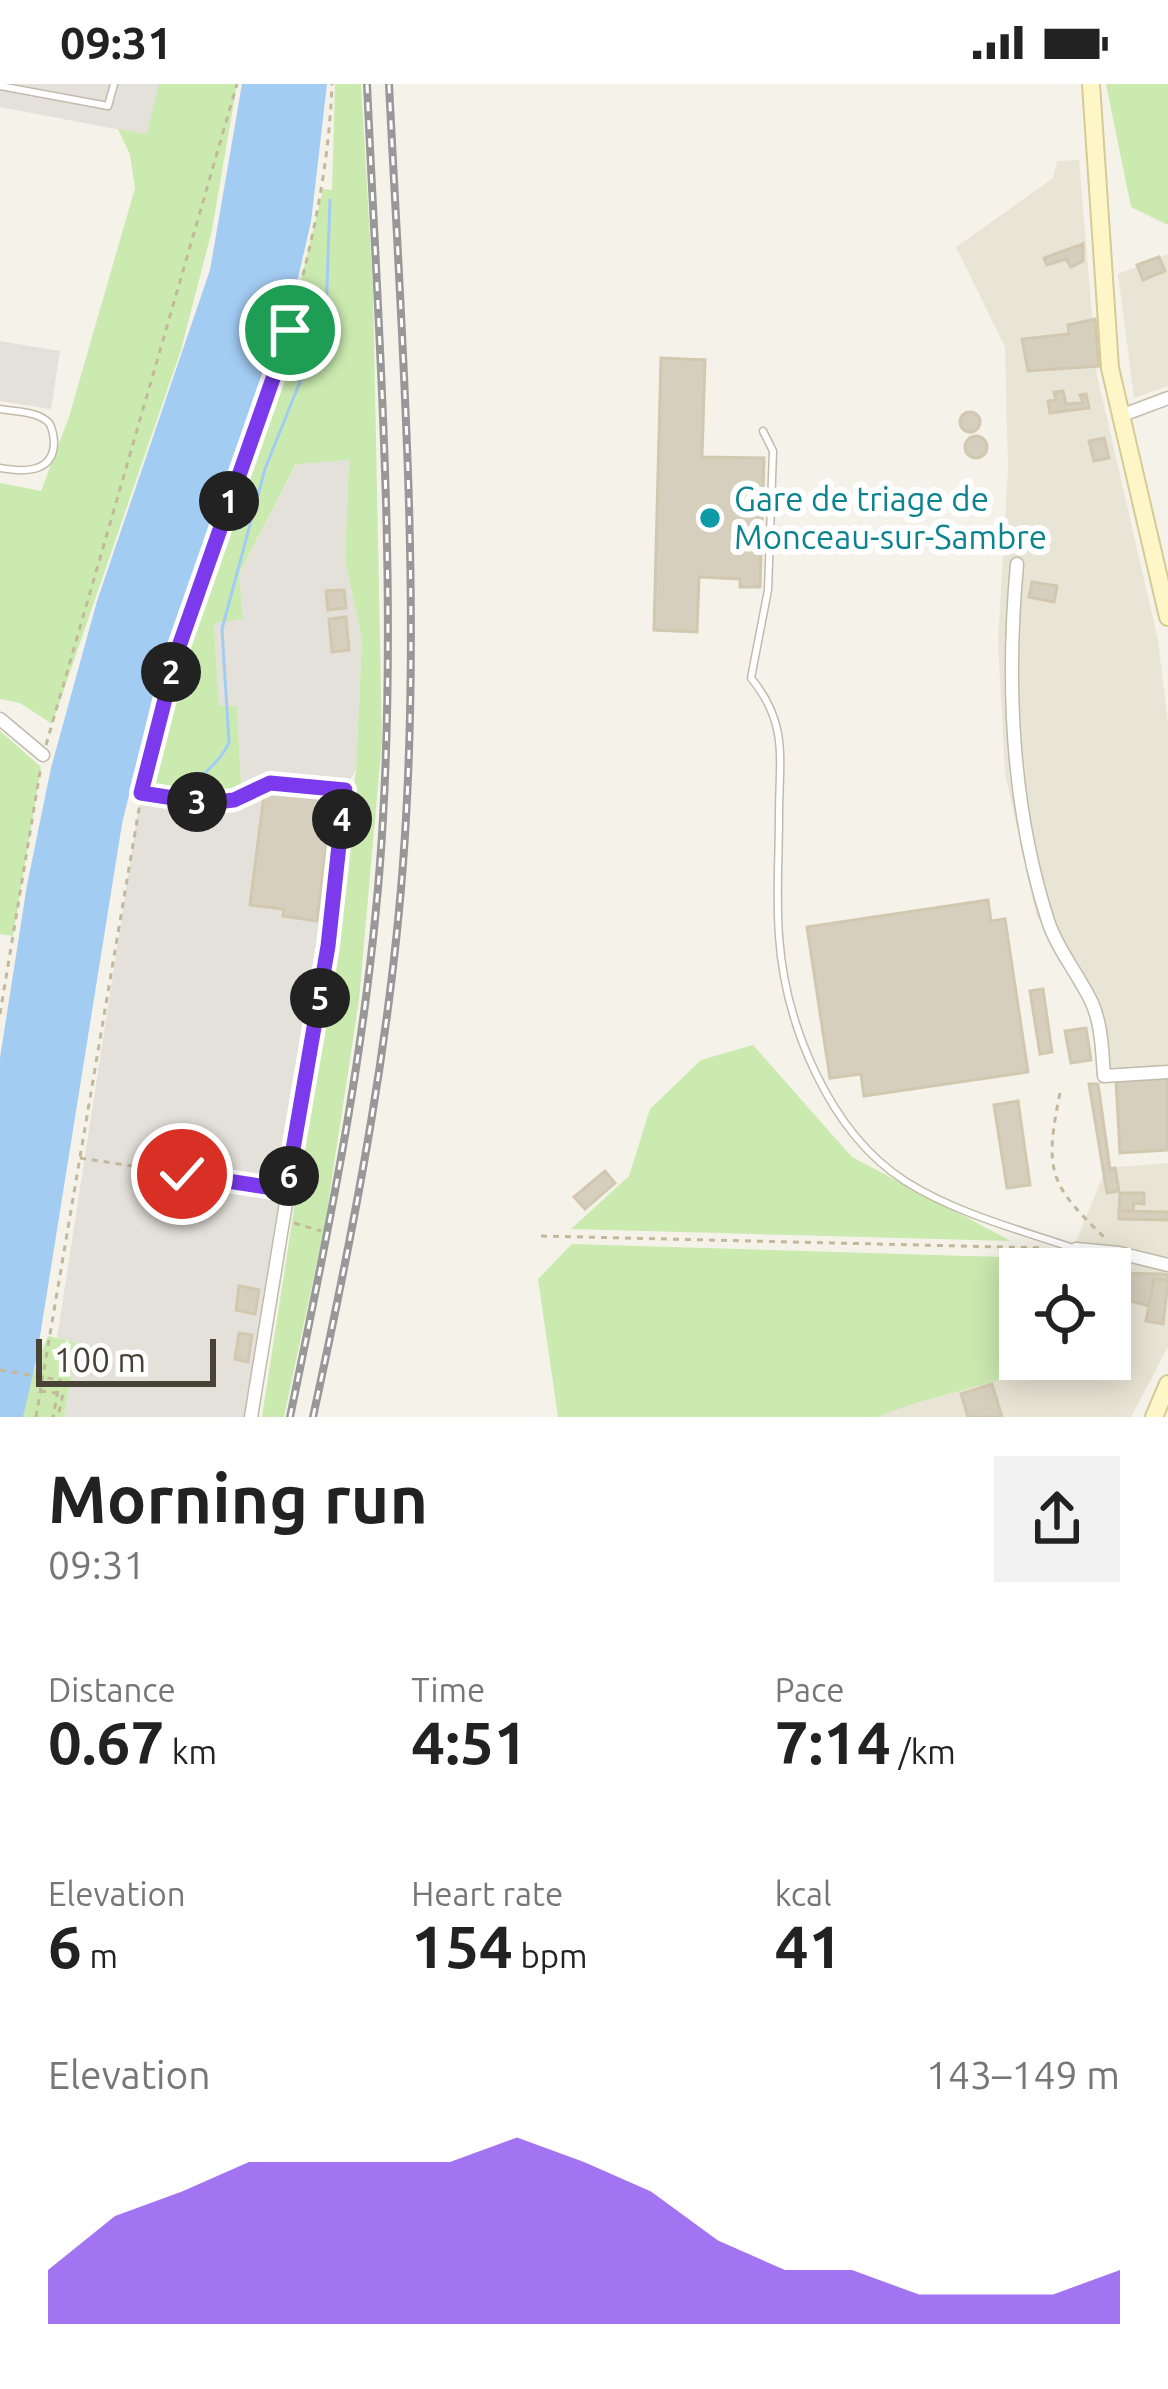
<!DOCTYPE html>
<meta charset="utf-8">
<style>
:root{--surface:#fff;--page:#f2f2f2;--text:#222;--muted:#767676;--accent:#7c3aed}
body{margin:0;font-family:Ubuntu,sans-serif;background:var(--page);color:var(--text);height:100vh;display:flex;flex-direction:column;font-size:45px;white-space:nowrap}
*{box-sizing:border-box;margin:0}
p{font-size:39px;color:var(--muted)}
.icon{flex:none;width:66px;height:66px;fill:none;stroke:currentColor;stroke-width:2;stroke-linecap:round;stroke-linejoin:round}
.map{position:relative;height:1333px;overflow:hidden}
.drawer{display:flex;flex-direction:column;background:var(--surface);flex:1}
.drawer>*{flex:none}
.buttons{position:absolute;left:999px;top:1164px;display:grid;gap:24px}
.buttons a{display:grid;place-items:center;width:132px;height:132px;border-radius:0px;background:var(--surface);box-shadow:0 6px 30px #0003;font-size:60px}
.scale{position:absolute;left:36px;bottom:30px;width:180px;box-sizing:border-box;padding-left:12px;border:6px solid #494337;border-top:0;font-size:33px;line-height:42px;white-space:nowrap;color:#494337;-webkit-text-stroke:9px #fff;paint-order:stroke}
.pin{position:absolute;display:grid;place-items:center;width:102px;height:102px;color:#fff;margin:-51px;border:6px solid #fff;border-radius:50%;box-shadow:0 3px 12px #0007}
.km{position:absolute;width:60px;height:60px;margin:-30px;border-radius:50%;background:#222;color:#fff;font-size:33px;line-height:60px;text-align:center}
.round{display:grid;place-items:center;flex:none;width:126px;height:126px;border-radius:0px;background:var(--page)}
.head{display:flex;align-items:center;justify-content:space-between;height:204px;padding:0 48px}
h1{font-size:66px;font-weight:700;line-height:90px}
.figures{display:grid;grid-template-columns:repeat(3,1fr);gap:18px;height:204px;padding:12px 48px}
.figures div{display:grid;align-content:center}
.figures b{font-size:60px;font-weight:700}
.figures small{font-size:33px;font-weight:400}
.figures p{font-size:33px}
.chart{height:336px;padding:24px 48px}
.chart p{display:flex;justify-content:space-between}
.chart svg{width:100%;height:216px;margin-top:12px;fill:var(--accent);opacity:.7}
.status{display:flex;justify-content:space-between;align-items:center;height:84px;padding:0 60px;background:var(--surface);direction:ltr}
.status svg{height:33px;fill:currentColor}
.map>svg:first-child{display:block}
.residential{fill:#e9e5d6}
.industrial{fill:#e4e1da}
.green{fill:#cbeab0}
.water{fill:#a3ccf3}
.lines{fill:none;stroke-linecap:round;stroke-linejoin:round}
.stream{stroke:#a3ccf3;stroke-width:3}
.building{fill:#d7cfbd;stroke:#d2c8b0;stroke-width:3}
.service-casing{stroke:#c1bbab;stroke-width:9}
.minor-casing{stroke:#c1bbab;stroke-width:15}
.secondary-casing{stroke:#d6cb97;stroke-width:20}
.path{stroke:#c3b89b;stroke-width:3;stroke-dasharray:6 6;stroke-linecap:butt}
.service{stroke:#fff;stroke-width:6}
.minor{stroke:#fff;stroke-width:12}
.secondary{stroke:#fff6c8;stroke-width:16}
.rail-casing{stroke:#989898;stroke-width:8}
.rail{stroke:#fff;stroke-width:3;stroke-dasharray:9;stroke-linecap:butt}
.path-bridge{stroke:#c3b89b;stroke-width:3;stroke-dasharray:6 6;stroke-linecap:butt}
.route-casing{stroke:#fff;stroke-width:24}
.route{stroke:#7c3aed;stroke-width:15}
.culture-dot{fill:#0f9aa8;stroke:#fff;stroke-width:4.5}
.labels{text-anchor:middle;stroke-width:12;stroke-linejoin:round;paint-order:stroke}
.culture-label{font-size:33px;fill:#0d838f;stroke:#fff;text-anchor:start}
</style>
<div class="status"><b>09:31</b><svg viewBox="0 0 49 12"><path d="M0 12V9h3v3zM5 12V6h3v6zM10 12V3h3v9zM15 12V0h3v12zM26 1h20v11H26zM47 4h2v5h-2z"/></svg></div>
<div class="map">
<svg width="1168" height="1333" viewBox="0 0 1168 1333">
<rect width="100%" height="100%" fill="#f5f2e9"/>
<path class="residential" d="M1079,76l18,215 61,265 10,82v349l-58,6 -29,-89 -45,-73 -31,-142 -7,-131 10,-173 -3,-122 -49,-100 97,-69 4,-17z
M1168,170v132l-34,12 -16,-124z
M1168,1079v184l-37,70h-253l40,-18 104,-25 37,-15h51v-90h-45l41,-101z"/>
<path class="industrial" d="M0,0h231l-10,65 -221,-42z
M0,257l60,10 -9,58 -51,-8z
M349,376l-4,101 17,78 -6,130 -11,21 -42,-3 41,9 -100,621h-180l13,-73 -20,-6 84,-546 65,11 56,-18 -21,-1 -4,-77h-18l-5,-85 29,-3 -4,-45 58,-111z"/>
<path class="green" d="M159,0h78l-25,146 -31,120 -129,374 -32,-21 -20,-4v-216l41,8 28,-74 66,-229 -5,-33 -12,-26 29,5z
M335,0h26l12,205 9,452 -23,259 -34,224 -41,193h-22l80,-520 14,-128 6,-130 -17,-78 4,-101 -53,4 -57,110 4,45 -29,4 5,83h18l4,77 24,2c-45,21 -76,16 -124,7l52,-189 92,-257 38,-157 9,1z
M1106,0h62v141l-37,-18z
M0,647l41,36 -28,169 -13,-2z
M753,961l99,112 159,84 -440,-12 58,-53 21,-67 51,-49z
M572,1160l497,15 -4,10h-45v90h32c-55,28 -117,33 -174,58h-320l-20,-138z
M48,1252l29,7 -13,74h-41l6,-34z"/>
<path class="water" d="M242,0h85l-16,138 -23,99 -78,206 -57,168 -31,129 -86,537 -13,56h-23v-359l27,-173 24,-117 46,-167 113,-331z"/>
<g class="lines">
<path class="stream" d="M189,712c9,-23 31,-31 40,-54l-7,-113 43,-160 61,-152 4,-117"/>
</g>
<path class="building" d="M1083,160v17l-12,6 -5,-8 -19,6 -3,-7z
M1159,173l6,14 -22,9 -6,-15z
M1095,235l4,47 -71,5 -6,-32 47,-5 -1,-9z
M661,274l44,2 -3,97 62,1 -4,129h-20v-8l-41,-2 -2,55 -43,-2z
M1063,307l3,13 17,-1 -3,-8 6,-1 3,14 -39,5 -2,-12 8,-1 -2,-8z
M960 338a10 10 0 1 1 20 0a10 10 0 1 1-20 0Z
M965 363a11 11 0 1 1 22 0a11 11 0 1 1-22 0Z
M1104,354l5,20 -15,3 -5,-20z
M1032,498l25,4 -3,16 -25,-5z
M344,506l2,18 -18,2 -2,-19z
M346,533l3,33 -17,2 -3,-33z
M272,709l60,7 -15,121 -34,-5 1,-7 -34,-4 14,-110z
M988,816l3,21 14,-2 23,153 -164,24 -3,-22 -31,4 -23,-151z
M1043,905l9,63 -12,2 -10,-63z
M1086,944l5,32 -20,3 -6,-32z
M1168,993v73l-48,3 -4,-73z
M1089,1000h9l12,85 5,-1 4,23 -12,2z
M1018,1017l12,84 -23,3 -13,-83z
M605,1087l10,12 -30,26 -11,-12z
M1120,1109h24v11l-10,-1 -1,8h-14z
M1119,1127l49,1v8l-49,-1z
M1110,1189l52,1 6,1v6l-14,-2 -5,27 -39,-11z
M1154,1195l14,2 -5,43 -17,-3z
M239,1202l20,4 -4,24 -19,-4z
M239,1249l13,2 -4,27 -13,-3z
M992,1300l10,33h-34l-7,-23z"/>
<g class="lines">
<defs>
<path id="service" d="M0,2l108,20 6,-22
M0,325c14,3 38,2 49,14 3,4 5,15 5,19 0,32 -32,30 -54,26
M763,347l10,20 -5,139 -17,88c38,46 28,81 28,138 0,40 -3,80 0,120 6,88 50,196 126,245 50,32 115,49 171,68"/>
<path id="minor" d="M1120,332l48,-18
M1017,480c-11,120 -6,242 31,357 10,30 31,54 44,82 10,23 10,48 12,73l64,-4
M0,635l43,36
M1076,1165l43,4 49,12
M251,1333l77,-471 17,-156"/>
<path id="secondary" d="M1091,0l19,284 58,249
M1154,1333l14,-33"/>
</defs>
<use href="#service" class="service-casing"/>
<use href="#minor" class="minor-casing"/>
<use href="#secondary" class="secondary-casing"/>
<path class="path" d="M46,661l191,-661
M143,709l63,10 28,-3 36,-17 62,6
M0,930l41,-248
M1060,1009c-16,79 -11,91 46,146
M80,1074l198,30
M294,1139l27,8
M541,1152l504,12
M40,1307l23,3 -5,23
M36,1333l112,-661c20,-72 40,-142 65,-211 55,-151 113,-298 119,-461"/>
<use href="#service" class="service"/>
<use href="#minor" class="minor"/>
<use href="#secondary" class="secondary"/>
<defs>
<path id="rail" d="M290,1333c41,-198 82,-396 93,-599 14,-245 -5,-490 -16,-734
M313,1333c43,-198 82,-397 93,-599 14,-245 -5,-490 -17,-734"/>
</defs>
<use href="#rail" class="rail-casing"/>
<use href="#rail" class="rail"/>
<path class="path-bridge" d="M0,1286l60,10 -7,37"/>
</g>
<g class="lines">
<defs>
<path id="route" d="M182,1090l104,16 42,-244 17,-156 -75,-7 -36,17 -28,3 -65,-10 36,-141 113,-322"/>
</defs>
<use href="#route" class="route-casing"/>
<use href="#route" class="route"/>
</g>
<circle class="culture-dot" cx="710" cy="434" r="12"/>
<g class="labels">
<g class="culture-label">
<text x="734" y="427">Gare de triage de<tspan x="734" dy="38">Monceau-sur-Sambre</tspan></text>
</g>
</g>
</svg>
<div class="buttons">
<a><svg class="icon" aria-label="locate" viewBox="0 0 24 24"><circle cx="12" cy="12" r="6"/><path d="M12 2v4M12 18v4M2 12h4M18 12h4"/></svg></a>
</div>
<div class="scale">100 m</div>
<div class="pin" style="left:290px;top:246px;background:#1e9e55"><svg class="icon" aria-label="arrive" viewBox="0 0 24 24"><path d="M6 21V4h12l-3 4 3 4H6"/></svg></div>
<div class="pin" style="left:182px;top:1090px;background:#d93025"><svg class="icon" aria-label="check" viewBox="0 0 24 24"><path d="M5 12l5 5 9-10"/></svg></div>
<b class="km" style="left:229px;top:417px">1</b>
<b class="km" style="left:171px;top:588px">2</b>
<b class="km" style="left:197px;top:718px">3</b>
<b class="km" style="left:342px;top:735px">4</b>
<b class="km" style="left:320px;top:914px">5</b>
<b class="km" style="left:289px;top:1092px">6</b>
</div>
<section class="drawer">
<div class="head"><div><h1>Morning run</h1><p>09:31</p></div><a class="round"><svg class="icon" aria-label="share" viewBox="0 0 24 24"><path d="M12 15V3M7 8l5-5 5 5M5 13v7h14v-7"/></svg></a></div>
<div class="figures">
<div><p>Distance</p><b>0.67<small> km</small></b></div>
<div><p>Time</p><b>4:51</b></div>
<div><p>Pace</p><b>7:14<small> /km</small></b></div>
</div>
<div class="figures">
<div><p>Elevation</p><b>6<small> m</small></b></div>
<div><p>Heart rate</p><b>154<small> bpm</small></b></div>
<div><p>kcal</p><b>41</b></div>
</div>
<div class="chart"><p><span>Elevation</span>143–149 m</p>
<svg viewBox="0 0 160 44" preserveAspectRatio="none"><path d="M0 44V33L10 22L20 17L30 11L40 11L50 11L60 11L70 6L80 11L90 17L100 27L110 33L120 33L130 38L140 38L150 38L160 33V44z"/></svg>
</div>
</section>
